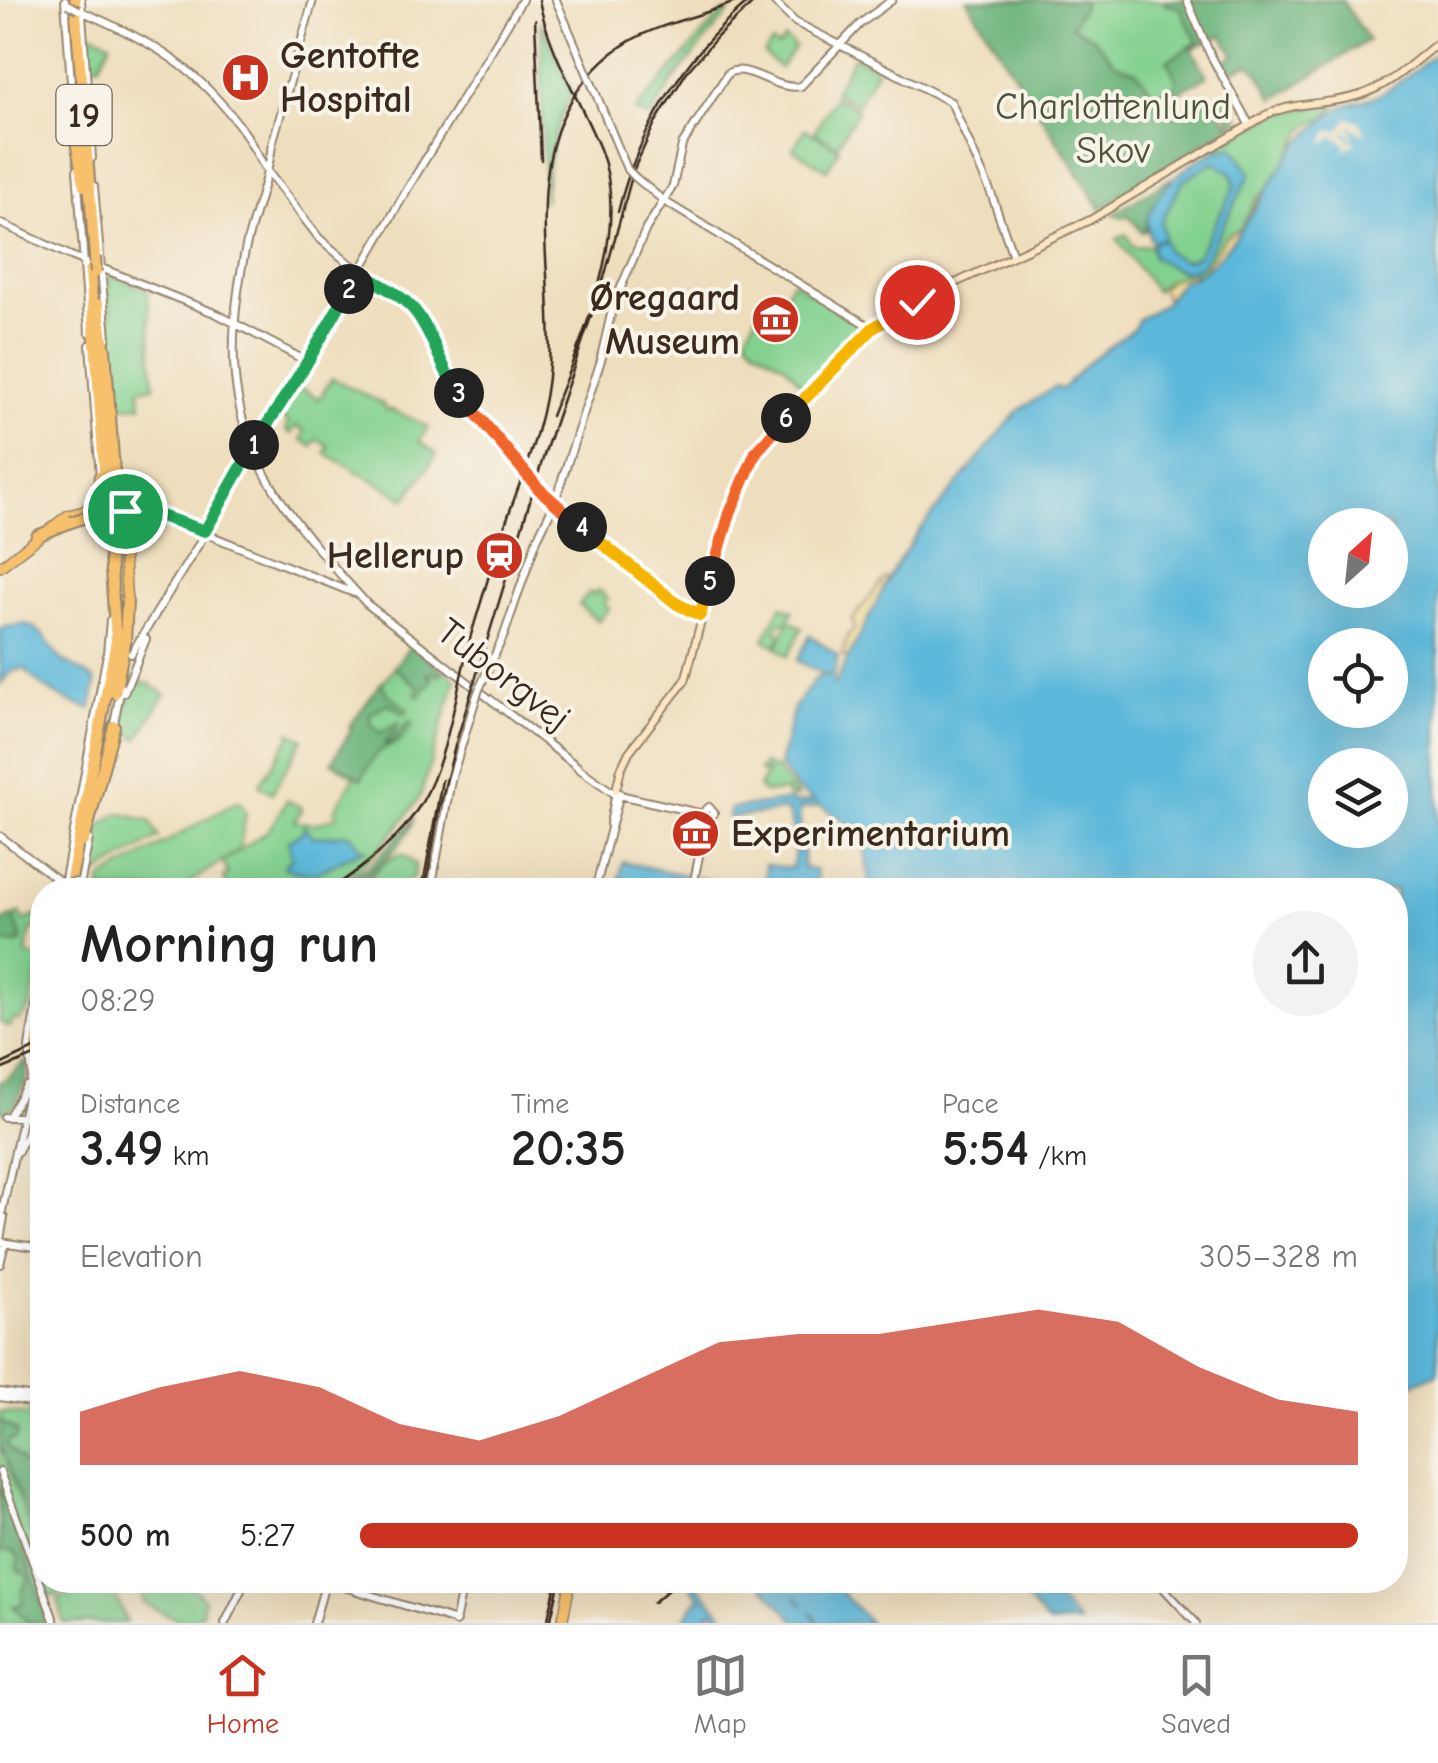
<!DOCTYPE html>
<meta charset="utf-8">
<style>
:root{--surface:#fff;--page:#f2f2f2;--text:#222;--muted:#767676;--line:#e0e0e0;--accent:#c8321e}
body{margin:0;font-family:"Comic Neue",sans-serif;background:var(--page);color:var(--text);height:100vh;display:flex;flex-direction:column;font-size:38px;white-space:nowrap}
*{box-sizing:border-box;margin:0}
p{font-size:32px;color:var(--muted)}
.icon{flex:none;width:55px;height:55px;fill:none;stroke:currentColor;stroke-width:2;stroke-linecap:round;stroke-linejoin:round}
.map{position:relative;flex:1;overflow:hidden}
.panel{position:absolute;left:30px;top:878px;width:1378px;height:715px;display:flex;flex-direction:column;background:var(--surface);border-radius:40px;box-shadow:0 10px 40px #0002}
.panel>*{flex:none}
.needle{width:65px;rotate:27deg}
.controls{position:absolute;left:1308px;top:508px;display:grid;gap:20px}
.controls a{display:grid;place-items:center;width:100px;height:100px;border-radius:50%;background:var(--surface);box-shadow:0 10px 40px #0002;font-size:50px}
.pin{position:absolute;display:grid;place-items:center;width:85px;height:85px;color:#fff;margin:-42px;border:5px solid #fff;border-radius:50%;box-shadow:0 2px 10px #0007}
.km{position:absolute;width:50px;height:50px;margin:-25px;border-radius:50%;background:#222;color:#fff;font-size:28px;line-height:50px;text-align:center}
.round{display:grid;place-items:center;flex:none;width:105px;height:105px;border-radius:52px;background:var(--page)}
.head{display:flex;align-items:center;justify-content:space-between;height:170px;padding:0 50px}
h1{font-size:55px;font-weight:700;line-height:75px}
.metrics{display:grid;grid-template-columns:repeat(3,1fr);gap:15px;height:170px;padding:10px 50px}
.metrics div{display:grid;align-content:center}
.metrics b{font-size:50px;font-weight:700}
.metrics small{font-size:28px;font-weight:400}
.metrics p{font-size:28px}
.chart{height:280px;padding:20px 50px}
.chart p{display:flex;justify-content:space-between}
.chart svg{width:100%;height:180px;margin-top:10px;fill:var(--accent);opacity:.7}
ul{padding:0 50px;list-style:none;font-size:32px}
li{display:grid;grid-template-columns:160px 120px 1fr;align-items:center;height:75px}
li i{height:25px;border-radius:12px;background:var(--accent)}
.tab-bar{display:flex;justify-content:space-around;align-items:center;height:140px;border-top:2px solid var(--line);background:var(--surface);font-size:28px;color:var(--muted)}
.tab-bar a{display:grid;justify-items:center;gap:5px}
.tab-bar .selected{color:var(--accent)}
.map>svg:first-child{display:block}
.green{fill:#83d18f;stroke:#5f7e56;stroke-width:2.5}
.forest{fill:#6ab37a;stroke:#526e4c;stroke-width:2.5}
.sand{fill:#eeda9e;stroke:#94825e;stroke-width:2.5}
.water{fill:#5cb8da;stroke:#4c717c;stroke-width:2.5;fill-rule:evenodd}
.pier{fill:#efdebd}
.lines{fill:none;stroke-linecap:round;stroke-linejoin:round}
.ferry{stroke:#455556;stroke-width:2.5;stroke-dasharray:12 10;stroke-linecap:butt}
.tertiary-casing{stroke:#95846e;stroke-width:10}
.secondary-casing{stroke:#95846e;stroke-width:10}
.primary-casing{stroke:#95846e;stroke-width:12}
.motorway-casing{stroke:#95846e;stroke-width:14}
.tertiary{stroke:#fff;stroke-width:6}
.secondary{stroke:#fce6c4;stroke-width:6}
.primary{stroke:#f7c06c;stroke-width:9}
.motorway{stroke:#f7c06c;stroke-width:10}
.tram{stroke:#3b2a1e;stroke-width:2.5}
.rail{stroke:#3b2a1e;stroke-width:2.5}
.tertiary-bridge-casing{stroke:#95846e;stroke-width:10;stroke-linecap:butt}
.motorway-bridge-casing{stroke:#95846e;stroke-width:14;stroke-linecap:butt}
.tertiary-bridge{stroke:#fff;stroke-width:6}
.motorway-bridge{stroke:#f7c06c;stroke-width:10}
.split-1-casing{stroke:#fff;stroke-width:20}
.split-2-casing{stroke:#fff;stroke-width:20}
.split-3-casing{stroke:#fff;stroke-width:20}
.split-4-casing{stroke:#fff;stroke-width:20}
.split-5-casing{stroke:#fff;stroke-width:20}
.split-6-casing{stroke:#fff;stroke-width:20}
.split-7-casing{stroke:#fff;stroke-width:20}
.split-1{stroke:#22a559;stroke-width:12}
.split-2{stroke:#22a559;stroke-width:12}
.split-3{stroke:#22a559;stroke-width:12}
.split-4{stroke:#f0652b;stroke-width:12}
.split-5{stroke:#f5b400;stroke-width:12}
.split-6{stroke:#f0652b;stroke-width:12}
.split-7{stroke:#f5b400;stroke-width:12}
.labels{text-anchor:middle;stroke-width:8;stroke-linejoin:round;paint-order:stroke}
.shield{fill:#f7f3e8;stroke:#73665b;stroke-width:2.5}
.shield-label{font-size:35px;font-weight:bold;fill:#3b2a1e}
.poi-label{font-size:38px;font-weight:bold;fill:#3b2a1e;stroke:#f7f3e8;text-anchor:start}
.park-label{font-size:38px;fill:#4d543a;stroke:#f7f3e8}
.street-label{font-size:38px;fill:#3b2a1e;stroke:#f7f3e8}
</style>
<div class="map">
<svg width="1438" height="1623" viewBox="0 0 1438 1623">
<rect width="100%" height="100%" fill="#f7f3e8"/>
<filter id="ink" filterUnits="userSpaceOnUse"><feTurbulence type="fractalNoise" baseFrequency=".01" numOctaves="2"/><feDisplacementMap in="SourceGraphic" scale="20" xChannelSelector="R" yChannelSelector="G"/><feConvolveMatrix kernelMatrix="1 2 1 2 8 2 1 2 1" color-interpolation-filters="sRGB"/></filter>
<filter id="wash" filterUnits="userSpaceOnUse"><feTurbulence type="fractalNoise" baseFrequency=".0048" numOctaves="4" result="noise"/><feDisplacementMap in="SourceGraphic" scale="40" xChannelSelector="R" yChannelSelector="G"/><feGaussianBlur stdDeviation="2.25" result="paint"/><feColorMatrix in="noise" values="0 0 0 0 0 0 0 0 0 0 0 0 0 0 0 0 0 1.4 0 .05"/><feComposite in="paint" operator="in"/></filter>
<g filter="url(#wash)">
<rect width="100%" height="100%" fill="#efdebd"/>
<path class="green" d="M967,0h375l26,40 -94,59 -15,-26 -10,-9 -24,10 -5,-11 14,-7 -12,-21 -30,13 15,28 -40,22 9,18 35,-17 17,24 3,-3 -12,-18 9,-5 12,23 -139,89z
M729,12l-55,67 -24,39 -15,-7 87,-98z
M541,21l31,72c-18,36 -25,68 -28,109z
M91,32l20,11 -12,22 -5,-2 -6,5 -2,-33z
M785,39l10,8 -15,21 -16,-14 8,-11 6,4z
M854,56l23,13 -20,36 -23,-13z
M835,97l23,13 -21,36 -23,-14z
M1337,104l-12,15 -15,4 -8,10 -32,55 -13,10 -16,30 -15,8 -19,31 -13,9 -25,4 -14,11 -38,-52 9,-5 7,13 18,-2 2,12 29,15 12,-2 57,-97 -17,-25 -18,1 2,-3 64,-34z
M805,129l34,20 -12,21 -34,-21z
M1213,162l19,11 3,13 -38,71 -12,4 -18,-9 -8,-11 2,-18 21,-41z
M108,274l40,16 6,97 -14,1 1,17 -26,2z
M793,281l69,46 -56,62 -20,-23 -31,-19 -9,-10 14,-30h8l8,-9 5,1z
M332,378l51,26 3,6h7l35,17 -9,14 18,13 -31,45 -81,-46 4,-7 -12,-7 -5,7 -11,-7 4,-7 -9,-6 -5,8 -5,-4 2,-8 -9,-6 19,-30 21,13z
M598,590l10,8 -4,5 5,6 -11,12 -19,-16 11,-13 3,3z
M781,606l12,5 -4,9 13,8 -14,28 -11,-8 11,-25h-8l-4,8 6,3 -6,12 -12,-6z
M411,645l45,34 -36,118c-18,27 -64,84 -96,93 -18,5 -81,0 -103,0l6,-3 -4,-10 5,-3 -5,-12 46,-32 18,-30 15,8 -7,13 20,3 23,-8 -4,-5 21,-35 -23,-14 20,-33 -3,-2z
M141,680l3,4 4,-1 17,11 -27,45 -11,-8 -9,1 12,-38z
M290,732l13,7 -31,54 -13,-8 31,-48z
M764,764l13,6 21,27 -11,-1 -1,-5 -22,2 -6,-6 10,-14 -2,-2 -3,3 -4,-3z
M236,802l5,1 5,11 -7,36 -56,37 -6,3h-77l2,-11z
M119,813l31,8 9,16 -69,41 10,-52z
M402,854l13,10 -1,12 -15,14h-25l-7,-7 -4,7c4,-14 25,-33 39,-36z
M20,913l4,8 15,-7 -3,15h-5l-5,26 15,3 -11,51 -11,11h-7l-2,7 -10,-4v-100z
M22,1405l20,3v172h52l-52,20 7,23h-49v-211l30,3 1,-7z
M109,1580l18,43h-63l-6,-24z
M146,1580c22,0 46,-1 58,20l-2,13 -15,10 -43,-19 -3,-13z"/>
<path class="forest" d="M967,0h116v7l-12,19 21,10 23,27 21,8 18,23 21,-7 1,-8 -9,-18 30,-19 -17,-34 -15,-4v-4h177l26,40 -94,59 -15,-26 -10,-9 -24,10 -5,-11 14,-7 -12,-21 -30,13 15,28 -40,22 9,18 35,-17 17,24 3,-3 -12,-18 9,-5 12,23 -139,89z
M1170,179l-23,41 -2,11 -3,1 -14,-17 -6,3 -9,-4z
M411,645l32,26 -4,5 -6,-4 -6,2 6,5 -14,18 -4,-4 4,-6 -25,-20z
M381,683l6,10 21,17 -4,4 -16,-11 -18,11v8l10,11 20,-11 -15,22 3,1 21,-24 4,3 -14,17 -22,12 -16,26 -29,-17 20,-33 -3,-2z
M414,819c-5,22 -56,71 -79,71l38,-27z
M14,916l8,24 -4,4 -14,-1 -4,-4v-16z
M28,1061l-2,19 -11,26 -15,7v-31c13,-5 15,-15 28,-21z
M0,1421l18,11 -3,7 -8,2 1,6 17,17 17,1v18l-15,3 2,17 11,27 -8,3 -32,-89z
M0,1483l49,140h-19l-17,-17 9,-2v-13l7,-14 -12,-8 2,-11 -8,-6 -11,-1z"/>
<path class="sand" d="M1263,194c-15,26 -49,84 -81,86l-15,19 -7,-11 14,-10 27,-6 25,-36 15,-8z
M889,578l-41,80 -6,-2 6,-21 7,-7 -3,-8 32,-41z"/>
<path class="water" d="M1438,52v1321l-43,19v-502h-525l-6,-52 -5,-7 -41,-27 -3,3 -15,2c-2,18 5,39 3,59l13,2 2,20h-52l-1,-25 27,3c6,-21 2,-38 -5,-58l-59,8 2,-9 61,-9 2,4 21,-3 -17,-11 -18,-25 15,-57 23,-31 11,-1 -31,-15 13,-26 28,21 -6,26 3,2 58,-114 26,-39 99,-120 37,-24 7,2 25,-26 47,-35 5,-9 25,-15 18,-24c36,-1 87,-95 107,-124 9,-14 36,-38 50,-47 12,-8 30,-8 43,-16 20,-11 38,-28 56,-41zM1325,525h65v65h-65zM1325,645h65v65h-65zM1325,765h65v65h-65z
M1234,148l17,25 -48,90c-17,16 -33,3 -50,-6l-2,-12 5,-4 -6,-1c-1,-6 -3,-11 -3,-17 3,-32 56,-76 87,-75zM1213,162l19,11 3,13 -38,71 -13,4 -17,-9 -3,-12 -6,1 6,-5 -3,-13 21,-41z
M24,624c19,3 24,22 36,34 7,7 25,13 36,23l-5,28c-22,-5 -51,-21 -67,-41l-13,4 -11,12v-56z
M304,827l10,10 36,-3 9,12 7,4c-32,6 -40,34 -81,18v-4l7,-5 -4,-19 14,-7z
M623,862l131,28h-89l-46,-10z
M686,1580h7l37,43h-8l-10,-12 -14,12h-16l15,-23h5z
M757,1580h45l9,9 10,-9h9l40,43h-73z
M1007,1580h32l40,43h-31z"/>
<path class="pier" d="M1348,118l12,4 5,10 -2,2 -15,-10 8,14 -11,-7 -3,2 15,11 -9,3 -6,7 5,-9 -14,-10 -7,8 -2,-2 5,-11 10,1z"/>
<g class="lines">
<path class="ferry" d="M781,1580l39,43"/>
</g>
</g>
<g filter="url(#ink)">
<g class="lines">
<defs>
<path id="tertiary" d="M65,0l10,138
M81,0l11,158
M556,0l31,73
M772,0l23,22 156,80 40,91 22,63
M1187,0l23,54 39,70
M81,11c75,33 117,56 166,125
M591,82l36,87
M246,135l19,33 54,70 27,23 51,34 20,20 34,67 87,106 139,116 23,11
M272,145c-4,37 -21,74 -28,111 -33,167 15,230 123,348
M271,148l42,-148
M77,170l12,162
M636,178l28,23 203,124 3,6
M94,186l13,152
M0,223l71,33 146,58 91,48
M90,345l10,132
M601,357l12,-51 33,-77 27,-43 9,-41 46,-72c21,-11 48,19 73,13l60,-63 31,-23
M118,480l2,26
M121,506l22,4 37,13
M179,523l175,70
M367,604l211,163
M131,654l114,-185 163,-281 114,-188
M480,687l24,-52 33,-96 17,-35 48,-147
M124,693l22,-54
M113,729l8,-42
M578,768l37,26 88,20
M610,824l6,-32
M0,836l66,50
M80,886l9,-47
M63,890l44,-236 3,-34
M431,890l20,-110 26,-85
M595,890l25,-97
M692,890l15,-72 7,-5 -5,-6 -6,5 4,6
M10,1114l16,-28
M4,1117h38
M18,1151l8,-15 8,-30
M0,1220l32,-146 -3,-27 13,-77
M0,1240l4,-23
M0,1242l42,6
M0,1264l5,-21
M0,1392l42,6
M0,1397l42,7
M0,1472l55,151
M321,1580l135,41
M592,1580l38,5 31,-5
M1156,1580l40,43
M455,1622l9,-42
M225,1623l21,-43
M314,1623l12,-42"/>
<path id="secondary" d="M616,790l5,-21 8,-17 56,-71 45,-168 26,-61 15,-21 56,-59 60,-57 203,-95 178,-106c30,-13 62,-9 92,-19 30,-9 54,-34 78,-52"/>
<path id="primary" d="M116,506h4l7,96
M87,508l11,-10 1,-22
M0,567l68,-52 35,-9
M562,1623l9,-43"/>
<path id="motorway" d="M75,0l20,257
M75,135l9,51
M98,304l7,48
M105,348l9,124
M37,536l34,-14
M115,693l10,-51 2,-40
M84,841l30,-115
M69,890l47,-249 -26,-370
M36,1053l6,-34
M34,1105l8,-58"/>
</defs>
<use href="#tertiary" class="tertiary-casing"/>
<use href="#secondary" class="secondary-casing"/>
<use href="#primary" class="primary-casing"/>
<use href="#motorway" class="motorway-casing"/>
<use href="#tertiary" class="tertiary"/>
<use href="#secondary" class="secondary"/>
<use href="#primary" class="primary"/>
<use href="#motorway" class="motorway"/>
<path class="tram" d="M539,0c10,53 41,100 61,149 33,81 -19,190 -49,267
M535,20l6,140
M618,212c20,-82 65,-154 129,-209
M329,890c35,-23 71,-50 93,-88 26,-44 35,-116 49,-167 12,-39 23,-78 36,-116 18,-51 39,-100 42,-154 6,-90 -27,-195 29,-275 46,-66 95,-62 162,-90
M422,890l20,-110
M0,1065l42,-20
M547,1623l10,-43"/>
<path class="rail" d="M425,890l14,-81 17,-67 88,-287 60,-177 30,-109 21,-46 31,-50 32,-37 38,-36
M0,1070l42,-17
M653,1603l26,-23
M550,1623l10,-43"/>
<defs>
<path id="tertiary-bridge" d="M67,4l12,6
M587,73l4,9
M627,169l9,9
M105,513l11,-2
M477,695l3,-8
M67,883l11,-1
M66,886l11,2"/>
<path id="motorway-bridge" d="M95,257l1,15
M71,522c27,-8 45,-19 43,-50"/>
</defs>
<use href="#tertiary-bridge" class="tertiary-bridge-casing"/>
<use href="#motorway-bridge" class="motorway-bridge-casing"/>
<use href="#tertiary-bridge" class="tertiary-bridge"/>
<use href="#motorway-bridge" class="motorway-bridge"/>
</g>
</g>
<g class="lines" filter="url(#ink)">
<defs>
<path id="split-1" d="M125,511l27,2 53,18 49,-86"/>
<path id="split-2" d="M254,445l51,-79 44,-77"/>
<path id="split-3" d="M349,289l11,-17c20,13 44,23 58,43 17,24 23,54 41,78"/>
<path id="split-4" d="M459,393l79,95 44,39"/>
<path id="split-5" d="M582,527l95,77 23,11 10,-34"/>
<path id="split-6" d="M710,581l20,-68 26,-61 30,-34"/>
<path id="split-7" d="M786,418l87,-90 44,-26"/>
</defs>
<use href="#split-1" class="split-1-casing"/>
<use href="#split-2" class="split-2-casing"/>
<use href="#split-3" class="split-3-casing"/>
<use href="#split-4" class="split-4-casing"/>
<use href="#split-5" class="split-5-casing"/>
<use href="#split-6" class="split-6-casing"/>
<use href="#split-7" class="split-7-casing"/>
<use href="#split-1" class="split-1"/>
<use href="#split-2" class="split-2"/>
<use href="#split-3" class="split-3"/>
<use href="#split-4" class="split-4"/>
<use href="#split-5" class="split-5"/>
<use href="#split-6" class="split-6"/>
<use href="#split-7" class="split-7"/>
</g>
<defs>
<symbol id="hospital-disc" viewBox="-11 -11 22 22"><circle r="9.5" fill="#c8321e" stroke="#f7f3e8"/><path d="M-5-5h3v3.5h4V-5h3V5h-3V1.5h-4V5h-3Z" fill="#fff"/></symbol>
<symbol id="museum-disc" viewBox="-11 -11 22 22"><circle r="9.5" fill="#c8321e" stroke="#f7f3e8"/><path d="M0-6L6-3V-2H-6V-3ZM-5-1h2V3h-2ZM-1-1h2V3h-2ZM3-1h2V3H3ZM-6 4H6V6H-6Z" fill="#fff"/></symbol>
<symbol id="station-disc" viewBox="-11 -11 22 22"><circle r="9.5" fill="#c8321e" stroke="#f7f3e8"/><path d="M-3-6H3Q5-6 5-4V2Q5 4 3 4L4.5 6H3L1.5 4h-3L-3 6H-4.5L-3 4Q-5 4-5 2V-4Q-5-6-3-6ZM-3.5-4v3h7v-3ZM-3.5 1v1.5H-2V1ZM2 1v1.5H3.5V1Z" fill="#fff"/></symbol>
</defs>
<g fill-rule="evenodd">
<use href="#hospital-disc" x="218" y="50" width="55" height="55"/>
<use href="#museum-disc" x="748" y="292" width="55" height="55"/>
<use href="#station-disc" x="472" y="528" width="55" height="55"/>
<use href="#museum-disc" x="668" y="806" width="55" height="55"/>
</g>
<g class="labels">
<rect class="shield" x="56.5" y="85" width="55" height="60" rx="8"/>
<g class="shield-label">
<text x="84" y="127">19</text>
</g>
<g class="poi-label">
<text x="280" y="68">Gentofte<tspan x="280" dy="44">Hospital</tspan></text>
<text x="740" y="310" text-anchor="end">Øregaard<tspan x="740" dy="44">Museum</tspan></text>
<text x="464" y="568" text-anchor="end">Hellerup</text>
<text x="731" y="846">Experimentarium</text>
</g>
<g class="park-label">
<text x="1113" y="119">Charlottenlund<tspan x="1113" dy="44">Skov</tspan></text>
</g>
<g class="street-label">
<text transform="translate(504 674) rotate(38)" y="13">Tuborgvej</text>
</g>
</g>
</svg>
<div class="controls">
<a><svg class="needle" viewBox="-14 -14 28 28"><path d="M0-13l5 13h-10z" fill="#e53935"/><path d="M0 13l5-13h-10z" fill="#767676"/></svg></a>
<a><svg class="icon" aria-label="locate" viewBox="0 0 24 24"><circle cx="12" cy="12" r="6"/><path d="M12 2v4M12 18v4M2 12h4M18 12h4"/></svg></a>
<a><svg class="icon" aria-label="layers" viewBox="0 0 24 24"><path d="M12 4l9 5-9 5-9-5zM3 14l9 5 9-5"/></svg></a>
</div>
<div class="pin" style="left:125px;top:511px;background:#1e9e55"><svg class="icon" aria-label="arrive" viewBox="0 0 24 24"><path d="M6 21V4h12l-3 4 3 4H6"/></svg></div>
<div class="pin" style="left:917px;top:302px;background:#d93025"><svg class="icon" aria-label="check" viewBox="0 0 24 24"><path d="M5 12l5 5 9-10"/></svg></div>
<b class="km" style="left:254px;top:445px">1</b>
<b class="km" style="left:349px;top:289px">2</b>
<b class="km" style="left:459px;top:393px">3</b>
<b class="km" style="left:582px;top:527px">4</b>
<b class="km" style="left:710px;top:581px">5</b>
<b class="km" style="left:786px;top:418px">6</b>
<section class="panel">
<div class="head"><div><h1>Morning run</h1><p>08:29</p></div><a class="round"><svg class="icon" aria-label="share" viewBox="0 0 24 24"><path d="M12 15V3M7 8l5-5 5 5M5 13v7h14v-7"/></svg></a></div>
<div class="metrics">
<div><p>Distance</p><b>3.49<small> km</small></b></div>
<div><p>Time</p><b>20:35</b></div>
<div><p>Pace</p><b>5:54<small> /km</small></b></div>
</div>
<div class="chart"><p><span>Elevation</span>305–328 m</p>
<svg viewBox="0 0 160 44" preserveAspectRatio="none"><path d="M0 44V31L10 25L20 21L30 25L40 34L50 38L60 32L70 23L80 14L90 12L100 12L110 9L120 6L130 9L140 20L150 28L160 31V44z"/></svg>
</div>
<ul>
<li><b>500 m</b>5:27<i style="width:100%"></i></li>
</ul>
</section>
</div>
<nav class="tab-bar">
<a class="selected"><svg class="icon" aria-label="home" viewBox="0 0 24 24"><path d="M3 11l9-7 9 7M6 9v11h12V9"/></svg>Home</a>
<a><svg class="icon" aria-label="map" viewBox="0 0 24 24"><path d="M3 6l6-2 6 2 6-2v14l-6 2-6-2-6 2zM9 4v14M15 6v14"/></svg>Map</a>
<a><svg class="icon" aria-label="saved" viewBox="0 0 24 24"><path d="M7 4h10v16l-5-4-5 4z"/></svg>Saved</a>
</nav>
